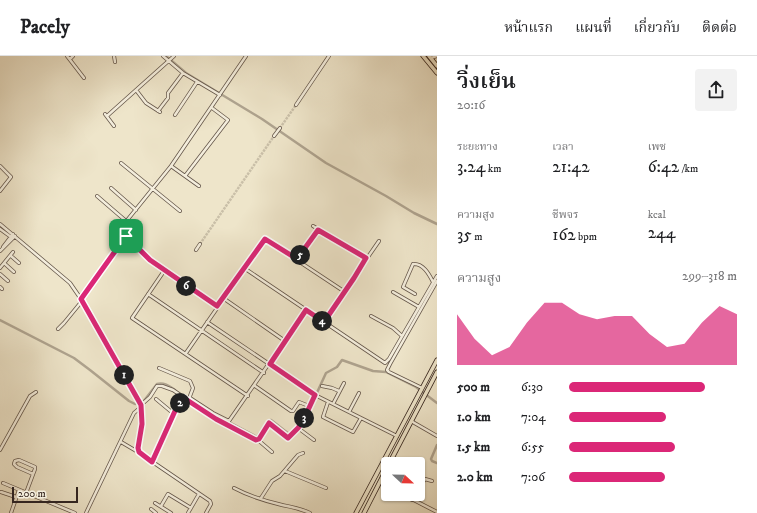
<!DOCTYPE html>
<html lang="th">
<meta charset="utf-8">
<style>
:root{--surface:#fff;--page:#f2f2f2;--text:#202124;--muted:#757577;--line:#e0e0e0;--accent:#db2777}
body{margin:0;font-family:"IM FELL DW Pica","Noto Serif Thai",serif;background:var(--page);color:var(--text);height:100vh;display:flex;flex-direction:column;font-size:15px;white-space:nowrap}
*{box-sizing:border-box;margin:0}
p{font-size:13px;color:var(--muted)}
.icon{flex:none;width:22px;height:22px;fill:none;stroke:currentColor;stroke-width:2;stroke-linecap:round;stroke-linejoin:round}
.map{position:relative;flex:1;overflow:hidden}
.drawer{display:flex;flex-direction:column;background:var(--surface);width:320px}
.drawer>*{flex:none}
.needle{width:26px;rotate:112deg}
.fabs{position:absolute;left:381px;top:401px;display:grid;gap:8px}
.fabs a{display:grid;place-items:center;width:44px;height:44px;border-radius:4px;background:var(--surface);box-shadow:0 1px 3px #0004;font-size:20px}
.scale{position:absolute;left:12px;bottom:10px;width:66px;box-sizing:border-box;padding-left:4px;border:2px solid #36261f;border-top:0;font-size:11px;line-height:14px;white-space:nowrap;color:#36261f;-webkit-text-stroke:3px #f4eedd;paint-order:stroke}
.pin{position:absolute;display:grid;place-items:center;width:34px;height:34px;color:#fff;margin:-17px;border-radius:8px;box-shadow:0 2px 6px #0006}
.km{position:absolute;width:20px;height:20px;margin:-10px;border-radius:50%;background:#222;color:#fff;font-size:11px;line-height:20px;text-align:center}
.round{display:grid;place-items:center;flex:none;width:42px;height:42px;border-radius:4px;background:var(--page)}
.head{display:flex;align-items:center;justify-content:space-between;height:68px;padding:0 20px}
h1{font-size:22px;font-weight:600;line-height:30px}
.stats{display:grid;grid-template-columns:repeat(3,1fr);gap:6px;height:68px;padding:4px 20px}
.stats div{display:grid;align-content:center}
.stats b{font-size:17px;font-weight:600}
.stats small{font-size:11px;font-weight:400}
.stats p{font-size:11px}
.chart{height:112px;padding:8px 20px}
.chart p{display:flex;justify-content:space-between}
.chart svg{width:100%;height:72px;margin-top:4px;fill:var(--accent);opacity:.7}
ul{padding:0 20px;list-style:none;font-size:13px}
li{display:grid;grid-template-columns:64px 48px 1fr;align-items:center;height:30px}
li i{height:10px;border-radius:5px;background:var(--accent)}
header{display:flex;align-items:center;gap:24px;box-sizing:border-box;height:56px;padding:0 20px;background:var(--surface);border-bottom:1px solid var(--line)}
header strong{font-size:19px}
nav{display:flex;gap:22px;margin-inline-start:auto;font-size:14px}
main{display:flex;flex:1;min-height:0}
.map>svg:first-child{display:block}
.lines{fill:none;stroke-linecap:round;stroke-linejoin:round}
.canal{stroke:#afa490;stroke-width:2.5}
.minor-tunnel{stroke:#c9bfa8;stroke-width:2.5;stroke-dasharray:2.5 1;stroke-linecap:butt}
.minor-casing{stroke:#64564a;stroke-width:4}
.major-casing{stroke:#36261f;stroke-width:5}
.minor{stroke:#f4eedd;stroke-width:2.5}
.major{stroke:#eee5ca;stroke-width:3.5}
.route-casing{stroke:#fff;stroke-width:8}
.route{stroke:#db2777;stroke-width:5}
</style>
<header>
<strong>Pacely</strong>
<nav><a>หน้าแรก</a><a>แผนที่</a><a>เกี่ยวกับ</a><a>ติดต่อ</a></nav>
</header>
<main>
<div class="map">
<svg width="437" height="457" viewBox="0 0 437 457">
<rect width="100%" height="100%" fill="#eee5ca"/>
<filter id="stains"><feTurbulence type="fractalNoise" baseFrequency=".005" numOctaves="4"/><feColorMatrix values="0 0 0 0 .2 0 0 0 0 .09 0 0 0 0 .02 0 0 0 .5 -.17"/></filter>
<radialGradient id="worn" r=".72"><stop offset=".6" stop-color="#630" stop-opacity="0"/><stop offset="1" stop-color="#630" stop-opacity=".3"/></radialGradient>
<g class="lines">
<path class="canal" d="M166,0l20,17 76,46 64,44 60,33 28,17 23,11
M0,264l74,38 16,12 39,31 6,3 8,-2 14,-18c7,-2 12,2 18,6
M399,290l9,-16
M315,341l11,-24 11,-6 5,-7 31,11 13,1 30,15 21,16
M189,343l13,8
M227,365l30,16 11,-16 3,-1 18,14 3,-1 17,-27
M437,389l-6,14 1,2 5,2"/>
<path class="minor-tunnel" d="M280,72l16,-23
M200,188l74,-108"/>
<defs>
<path id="minor" d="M67,0l17,22
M114,0l1,6
M163,0l20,17 37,22
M431,2l6,-2
M70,3l3,-3
M136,34l10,13 14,9
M296,49l33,-49
M158,55l10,-13v-5l15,-20
M105,58l9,12
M175,59l22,-33
M107,60l67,-60
M274,80l6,-8
M121,107l59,48
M0,110l11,11 -11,14
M171,110l28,20
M185,120l43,-56 -16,-12
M111,132l25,22
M97,140l29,25
M0,168l70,59 11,16 60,106 1,19 -4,28 72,49 1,3 -5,9
M313,170l53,32
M0,173l11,8
M3,191l10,-13
M196,194l4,-6
M0,195l15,-15
M11,200l8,7
M297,203l21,-29
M4,207l10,9
M0,212l13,-16
M244,212l141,95 4,-4 48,-83
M164,215l-32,47 116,78
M0,218l8,7
M0,231l2,2
M393,236l26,15
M148,238l116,79
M415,238l-12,-7 10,-23c10,-1 16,10 20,18
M223,242l62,43
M81,243l45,-63
M217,251l-67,-47 -30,-31 51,-63 75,-110
M371,260l22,12 9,8
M207,266l108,73 82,41
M323,266l56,-81
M58,273l6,-6 18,-22
M186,297l79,-114 80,53
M390,308l47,-83
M390,308l-3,6 2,2 33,16
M159,312l31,13 3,7 -3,8v2l23,15 16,8 77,-111
M255,330l36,25h2l6,-9 10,4
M322,330l10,2 7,3
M156,343l18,15
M328,346l-5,15 30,15 8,-14
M333,348l11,-21
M141,349l9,-8 7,-11h5l11,4 43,29 40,21 3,-1 10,-16 19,15 15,-17 12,-26
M349,356l10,-19
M411,365l26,15
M298,372l16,12
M258,384l14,12
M121,386l17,10
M0,394l30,-54 6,-4
M152,406l22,-48 10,-16
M285,415l41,17
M381,425l7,4
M3,427l72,30
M234,432c15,8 31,13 48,17 11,2 17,3 28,8
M418,434l7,-11 7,2
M1,436l15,5
M26,437l9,-24v-2l-16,-7 -4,1 -1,3 3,3 16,7
M402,438l35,18
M261,442l11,-17 8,-5 18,-21 5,-2
M412,444l3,-6
M155,447l16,10
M161,450l7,-12 23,14
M151,453l5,4
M11,457l8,-23
M86,457l48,-100 7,-6
M188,457l11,-19"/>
<path id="major" d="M423,0l14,17
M429,0l8,10
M389,408l48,-92
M356,457l81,-153
M364,457l24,-47"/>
</defs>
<use href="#minor" class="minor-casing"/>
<use href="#major" class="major-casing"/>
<use href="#minor" class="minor"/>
<use href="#major" class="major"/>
</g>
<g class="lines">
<defs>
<path id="route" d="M318,174l48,28 -12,20 -30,44 -18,-12 -36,54 45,31 -12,26 -5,7 -10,10 -19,-15 -10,16 -3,1 -40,-21 -32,-21 -9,13 -23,51 -13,-10 -1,-4 4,-24 -1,-19 -60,-106 45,-63 24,24 67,46 48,-67 32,20z"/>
</defs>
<use href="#route" class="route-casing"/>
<use href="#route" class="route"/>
</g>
<rect width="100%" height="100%" filter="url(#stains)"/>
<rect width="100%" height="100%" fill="url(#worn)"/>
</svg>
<div class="fabs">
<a><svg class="needle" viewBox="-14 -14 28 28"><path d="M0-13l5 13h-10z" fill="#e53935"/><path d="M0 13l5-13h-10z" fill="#757577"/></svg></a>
</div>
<div class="scale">200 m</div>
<div class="pin" style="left:126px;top:180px;background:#1e9e55"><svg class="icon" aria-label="arrive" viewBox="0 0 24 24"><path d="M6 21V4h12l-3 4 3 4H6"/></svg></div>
<b class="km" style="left:124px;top:319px">1</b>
<b class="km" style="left:180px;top:347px">2</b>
<b class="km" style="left:304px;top:362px">3</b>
<b class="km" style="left:322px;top:265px">4</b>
<b class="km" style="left:300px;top:199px">5</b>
<b class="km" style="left:186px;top:230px">6</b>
</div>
<section class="drawer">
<div class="head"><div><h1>วิ่งเย็น</h1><p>20:16</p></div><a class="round"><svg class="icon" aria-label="share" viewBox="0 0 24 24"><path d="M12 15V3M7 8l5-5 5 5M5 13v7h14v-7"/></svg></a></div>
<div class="stats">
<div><p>ระยะทาง</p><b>3.24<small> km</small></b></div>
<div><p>เวลา</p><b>21:42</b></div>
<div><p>เพซ</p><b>6:42<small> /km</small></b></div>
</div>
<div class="stats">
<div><p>ความสูง</p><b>35<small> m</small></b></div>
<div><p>ชีพจร</p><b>162<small> bpm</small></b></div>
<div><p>kcal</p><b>244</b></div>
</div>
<div class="chart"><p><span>ความสูง</span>299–318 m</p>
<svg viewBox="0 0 160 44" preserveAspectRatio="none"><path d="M0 44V13L10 28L20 38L30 33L40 18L50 6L60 6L70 13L80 16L90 14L100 14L110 25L120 33L130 31L140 18L150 8L160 13V44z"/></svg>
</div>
<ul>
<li><b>500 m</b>6:30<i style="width:81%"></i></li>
<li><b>1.0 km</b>7:04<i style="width:58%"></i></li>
<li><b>1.5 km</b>6:55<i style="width:63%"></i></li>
<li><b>2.0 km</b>7:06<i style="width:57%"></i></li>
</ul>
</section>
</main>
